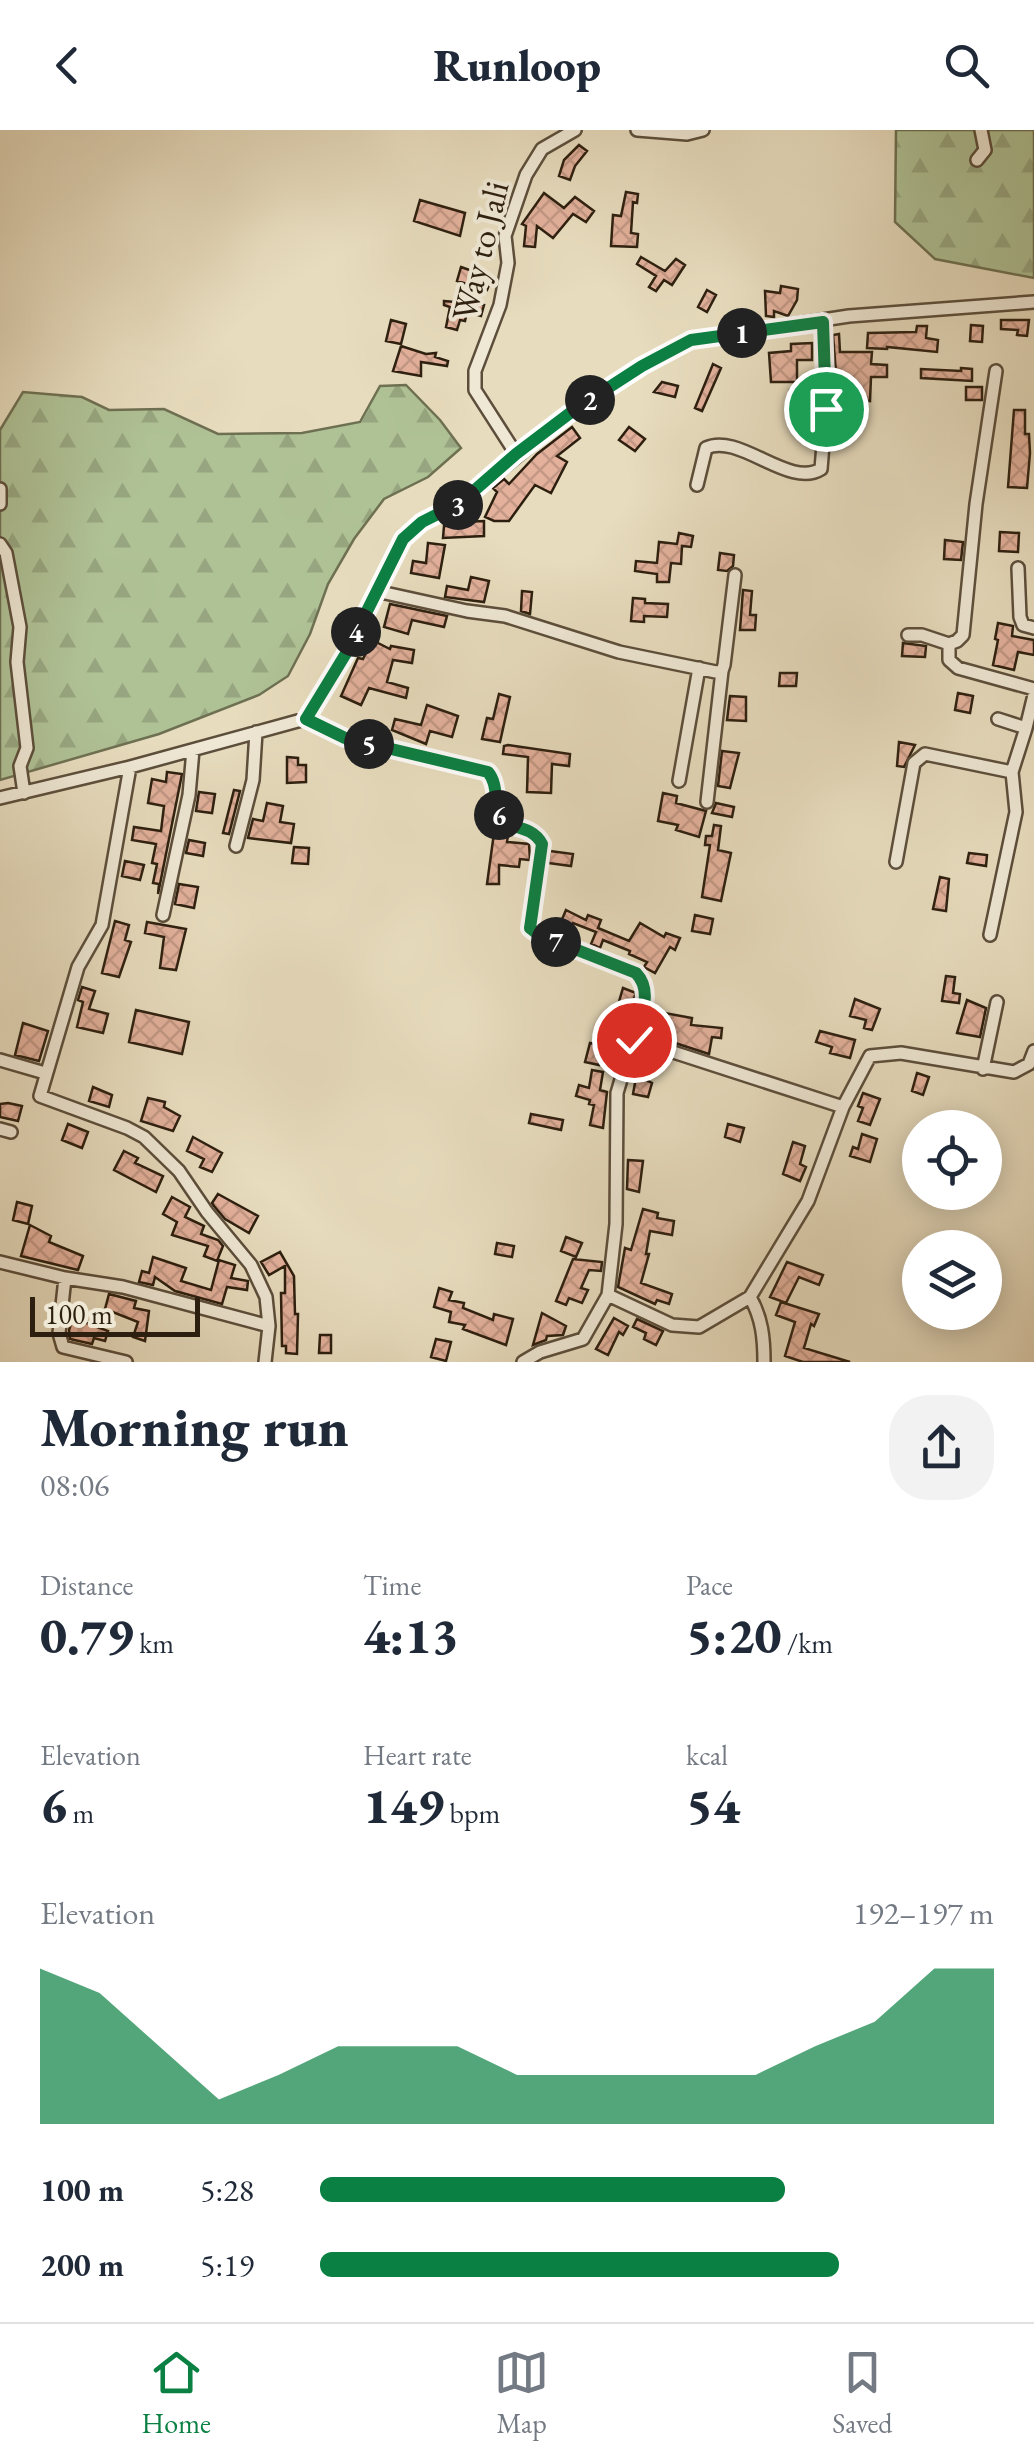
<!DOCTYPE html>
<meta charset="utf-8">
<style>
:root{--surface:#fff;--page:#f2f2f3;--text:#1f2937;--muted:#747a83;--line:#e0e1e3;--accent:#0b8043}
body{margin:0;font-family:"EB Garamond",serif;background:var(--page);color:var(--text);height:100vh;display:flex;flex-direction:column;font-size:38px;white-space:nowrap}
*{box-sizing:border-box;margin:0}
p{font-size:32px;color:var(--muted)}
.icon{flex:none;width:55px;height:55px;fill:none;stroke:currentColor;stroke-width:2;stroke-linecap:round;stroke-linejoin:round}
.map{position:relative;height:1232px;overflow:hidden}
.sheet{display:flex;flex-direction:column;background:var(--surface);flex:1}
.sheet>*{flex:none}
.controls{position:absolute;left:902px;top:980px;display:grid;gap:20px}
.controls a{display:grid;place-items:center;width:100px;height:100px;border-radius:50%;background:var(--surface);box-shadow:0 5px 25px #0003;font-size:50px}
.scale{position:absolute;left:30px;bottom:25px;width:170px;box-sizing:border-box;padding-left:10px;border:5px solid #2d1f0f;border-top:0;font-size:28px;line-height:35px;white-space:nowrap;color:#2d1f0f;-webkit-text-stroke:8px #efe8d5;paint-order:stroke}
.pin{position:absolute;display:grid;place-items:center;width:85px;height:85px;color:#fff;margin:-42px;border:5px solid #fff;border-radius:50%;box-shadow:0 2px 10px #0007}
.km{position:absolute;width:50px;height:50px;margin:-25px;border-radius:50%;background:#222;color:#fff;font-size:28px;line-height:50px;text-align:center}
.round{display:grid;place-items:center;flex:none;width:105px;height:105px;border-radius:40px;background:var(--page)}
.overview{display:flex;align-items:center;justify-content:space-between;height:170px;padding:0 40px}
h1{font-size:55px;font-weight:800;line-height:75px}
.figures{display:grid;grid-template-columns:repeat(3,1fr);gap:15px;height:170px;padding:10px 40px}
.figures div{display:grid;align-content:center}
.figures b{font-size:50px;font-weight:800}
.figures small{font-size:28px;font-weight:400}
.figures p{font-size:28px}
.chart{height:280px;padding:20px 40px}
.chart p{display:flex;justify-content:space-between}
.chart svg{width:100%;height:180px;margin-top:10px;fill:var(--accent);opacity:.7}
ul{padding:0 40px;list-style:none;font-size:32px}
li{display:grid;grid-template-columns:160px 120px 1fr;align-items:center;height:75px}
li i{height:25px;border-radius:12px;background:var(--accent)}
header{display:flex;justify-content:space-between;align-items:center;height:130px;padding:0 40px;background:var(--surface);font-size:45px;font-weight:800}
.tabs{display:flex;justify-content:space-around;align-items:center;height:140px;border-top:2px solid var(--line);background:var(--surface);font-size:28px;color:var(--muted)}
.tabs a{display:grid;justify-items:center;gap:5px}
.tabs .active{color:var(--accent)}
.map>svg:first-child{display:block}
.forest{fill:url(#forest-firs);stroke:#6e7052;stroke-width:2.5}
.building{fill:url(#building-cross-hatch);stroke:#2d1f0f;stroke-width:2.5}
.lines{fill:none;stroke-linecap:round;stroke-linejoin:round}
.minor-casing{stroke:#5c4e3b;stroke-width:16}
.minor{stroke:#efe8d5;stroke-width:11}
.route-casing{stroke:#fff;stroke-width:20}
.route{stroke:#0b8043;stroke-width:12}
.labels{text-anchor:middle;stroke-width:8;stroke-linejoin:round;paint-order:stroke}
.street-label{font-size:35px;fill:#2d1f0f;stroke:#efe8d5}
</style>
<header><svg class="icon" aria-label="back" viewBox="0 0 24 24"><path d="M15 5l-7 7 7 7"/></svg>Runloop<svg class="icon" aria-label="search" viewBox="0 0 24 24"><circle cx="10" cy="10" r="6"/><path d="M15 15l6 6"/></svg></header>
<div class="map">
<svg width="1034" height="1232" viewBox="0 0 1034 1232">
<defs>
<pattern id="forest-firs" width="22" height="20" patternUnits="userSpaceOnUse" patternTransform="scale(2.5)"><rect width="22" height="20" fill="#afc296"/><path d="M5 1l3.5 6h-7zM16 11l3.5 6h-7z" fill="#97a680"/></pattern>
<pattern id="building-cross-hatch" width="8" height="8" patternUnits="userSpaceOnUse" patternTransform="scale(2.5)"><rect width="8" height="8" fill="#e3b19c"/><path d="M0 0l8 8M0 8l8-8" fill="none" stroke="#c39885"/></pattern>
</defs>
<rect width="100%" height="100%" fill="#e7dcbe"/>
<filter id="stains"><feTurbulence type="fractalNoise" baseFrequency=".002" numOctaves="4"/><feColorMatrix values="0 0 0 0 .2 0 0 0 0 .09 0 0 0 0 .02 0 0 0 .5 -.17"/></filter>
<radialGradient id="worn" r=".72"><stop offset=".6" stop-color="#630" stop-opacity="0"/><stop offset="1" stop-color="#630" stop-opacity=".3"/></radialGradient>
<path class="forest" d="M896,0h138v148l-99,-19 -40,-37z
M406,255l34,35 21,28 -33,29 -44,22 -30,40 -26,45 -18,50 -22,42 -29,19 -100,39 -159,46v-350l23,-38 59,5 27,13 55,-1 54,25 84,-1 58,-11 20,-36z"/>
<path class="building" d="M579,15l8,6 -12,15 -5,14 -11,-4 5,-16z
M626,62l12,2 -1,9 -4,-1 -2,31 7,1 -1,13 -26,-1 2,-31 8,1z
M544,63l20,15 11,-11 19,14 -8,11 -13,-8 -20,24 -16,-12 -2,21 -11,-1 2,-20 -4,-2z
M420,70l45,13 -5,23 -46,-15z
M641,127l24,14 11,-12 9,6 -13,20 -8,-5 -8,11 -7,-4 7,-11 -19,-12z
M461,137l31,11 -5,12 -30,-9z
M781,156l17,3 -1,11 -9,16 -14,-5v6l-8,-1 -1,-25 15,2z
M707,160l9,5 -9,17 -9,-5z
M444,171l34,3 6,1 -3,11 -14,-4 -2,9 -5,-1 -3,10 -11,-3 4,-20 -6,-2z
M391,190l15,4 -5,20 -15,-3z
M1001,190h28l-2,16 -10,-1 1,-5 -17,-1z
M971,195l12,1 -1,16 -12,-1z
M917,196h10l-1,12 12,2 -1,12 -50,-5v2l-20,-1 1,-15 48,-1z
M839,204l1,18h32l-1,12 16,1v12h-16l-1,24 -8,-1v26l-22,-3 -7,-88z
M812,213v17h-15v22h-26l-2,-29 22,-2v-7z
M401,216l25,8 10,-1 -1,4 13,4 -1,5 -26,-4v14l-28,-5z
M713,234l8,4 -19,43 -7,-3z
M961,238l11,1v12l-51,-3v-9l40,2z
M662,252l16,4 -3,11 -21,-5z
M966,257h16v13h-16z
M816,259v30l-10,1v-12l-18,-1 2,-17z
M1014,280h11v24h4l1,19 -3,35 -19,-1z
M572,297l8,11 -23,18 10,6 -16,31 -16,-8 -26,36h-15l-9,-4 12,-25 -4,-4 11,-9 5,5 28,-30z
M629,297l16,12 -10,12 -16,-11z
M484,391v15l-41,2 1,-12h19v-4z
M1000,402l19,1 -1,19 -19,-1z
M679,403l14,3 -2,11 -9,-1 -1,18 -10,-1 -2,19h-12v-8l-22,-3 1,-10 21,2 2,-21 18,2z
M945,410l18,2 -2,18 -17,-1z
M428,413l17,2 -6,33 -28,-5 2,-12 13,2z
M720,423l14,2 -1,11 -6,5 -9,-1z
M471,447l18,4 -5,21 -39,-5 2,-11 21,4z
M743,460l9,1 -2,24h6l-1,15h-15z
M522,461l10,1 -2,22 -9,-3z
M633,468l12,1v4l23,1 -1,13 -23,-1v6l-13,-1z
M390,474l57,12 -3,11 -32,-7 -4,14 -24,-7z
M998,493l15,3 -1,10 22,4v15l-16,-3 -4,18 -21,-5 5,-25 -3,-1z
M372,510l18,9 1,-3 23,4 -2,13 -19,-3 -6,22 21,6 -2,10 -37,-10 -8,17 -20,-9 17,-38 5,1z
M903,513l23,3 -1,11 -23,-1z
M780,543h17l-1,13h-17z
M958,563l15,3 -3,17 -15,-3z
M499,564l11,3 -10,45 -18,-3 5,-21 6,1z
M730,566l16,1v24l-19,-1z
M427,575l31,11 -6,21 -22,-6 -4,13 -34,-14 3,-11 26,6z
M899,612l16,3 -11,22 -7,-1z
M508,615l62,9 -1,12 -17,-2 -1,29 -24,-1 1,-35 -25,-3 1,-8z
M722,621l17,2 -9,35 -12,-2z
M287,627l11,1v7h8v17l-19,1z
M167,642l15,2 -24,120 1,-10 -6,-1 4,-19 -5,-1 4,-19 -24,-4 2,-13 27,4 3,-25 -16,-3 4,-24 14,3z
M234,660l6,1 -11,43 -6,-1z
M199,662l16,2 -3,19 -16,-2z
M663,663l14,3 -1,7 30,8 -7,26 -23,-7 2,-5 -20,-4z
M267,673l16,3 -3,16 14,2 -3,19 -43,-5 5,-19 10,2z
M716,673l18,4 -2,10 -20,-4z
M714,695l7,1 -3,24 13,3 -10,48 -19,-4 8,-52h-5l1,-9h6z
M494,703l14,2 -1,7 22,2 1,16 -10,-1 -1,8 -20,-2v19h-12z
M189,710l16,3 -2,13 -17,-3z
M294,717l15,1 -1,16 -16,-1z
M550,721l23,3 -2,12 -23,-3z
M969,723l18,2 -1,11 -19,-3z
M125,731l19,4 -4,15 -18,-4z
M940,747l9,2 -3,32 -13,-2z
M179,754l19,3 -4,21 -19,-4z
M566,780l20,10 2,-5 13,5 -3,8 31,13 11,-18 24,14 2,-4 14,5 -5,12 -5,-3 -15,26 -11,-6 3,-5 -18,-8 1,-3 -27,-11 -3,8 -9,-4 5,-12 -23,-9 -8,12 -15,-6 4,-8 6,3z
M695,785l18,4 -3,15 -18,-3z
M115,791l14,4 -4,15 6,2 -12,35 -17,-4z
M147,792l39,7 -10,41 -16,-2 4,-31 -19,-4z
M946,846l9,1 -2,16 7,1 -1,9 -17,-2z
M82,857l13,4 -6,18 19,5 -5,19 -26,-6 6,-25 -5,-2z
M623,858l13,5 -12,32 -11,-3z
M855,869l25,10 -8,21 -8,-2 2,-8 -16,-4z
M967,870l19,8 -6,29 -23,-4z
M136,880l53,12 -7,32 -53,-12z
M659,882l33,6 -1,7 31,3 -1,10 -9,-1 -3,17 -40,-13 2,-3 -19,-6z
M23,893l25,8 -9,30 -24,-6z
M820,901l35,9 -5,18 -20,-5 2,-6 -16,-5z
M590,913l14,3 -5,19 -14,-3z
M639,931l14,5 -5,15 4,2 -4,14 -15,-3z
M592,940l11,2 -3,18 7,2 -4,36 -13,-3 4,-20 -5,-1 1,-4 -14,-4 3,-11 10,3z
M917,943l12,4 -6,18 -11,-4z
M93,957l19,8 -3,12 -20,-6z
M863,963l17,6 -10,26 -12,-4 5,-13 -5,-2z
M148,968l17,4 -1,5 16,9 -7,15 -32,-10z
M8,973l14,3 -4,15 -18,-4v-13z
M531,984l32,6 -2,10 -32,-7z
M68,994l20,8 -6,16 -20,-8z
M728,994l16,4 -4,14 -15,-5z
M862,1004l15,5 -7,23 -20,-6 3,-9 5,2z
M193,1007l29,16 -10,19 -12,-5 4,-8 -17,-8z
M793,1012l12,4 -5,18 6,3 -6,14 -17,-7z
M124,1021l14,7 -3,5 28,13 -7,16 -42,-22z
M628,1030l15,1 -4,31 -12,-3z
M218,1064l40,22 -9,17 -24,-14 -11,-13 -2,-3z
M172,1067l18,10 -5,10 19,9 -3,8 17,6 5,6 -6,15 -13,-5 4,-10 -36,-11 5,-13 -14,-8z
M17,1072l15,4 -4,18 -15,-4z
M643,1079l15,4 -1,5 17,3 -2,14 -22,-4 -4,23h3l-8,29 31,11 -3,10 -12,-4 -2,4 -37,-17 7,-39 6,2z
M30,1095l21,11 -2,6 34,14 -5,14 -57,-14z
M566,1107l16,6 -6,14 -15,-6z
M497,1113l17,3 -2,11 -17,-3z
M280,1122l14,24 1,38h3l-1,40 -11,-1v-7h-4l-1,-53h4v-27l-16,9 -8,-13z
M153,1127l33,11 -5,13 30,9 8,-30 16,5 -4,13 17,3 -1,9 -20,-3 -5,17 -47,-13 -20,-14 -2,8 -14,-3 3,-11 7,2z
M573,1129l29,3 -1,9 -12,-1 -8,18 7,2 -6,13 -13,-5 -3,7 -10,-4z
M787,1132l36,13 -4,10 -20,-8 -13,26 -16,-6z
M439,1158l13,4 -3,8 15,3 -1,5 30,12 1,-6 19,5 -7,26 -43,-16 2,-4 -16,-3 2,-10 -17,-5z
M109,1164l27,7 -2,7 15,3 -4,30 -12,-4 5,-15 -33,-13z
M781,1172l38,12 -5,12 -3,-2 -7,24 46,14h-47l-18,-6 10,-34 -19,-7z
M542,1183l24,13 -3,9 -16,1 -1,4 -13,5z
M73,1188l35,13 -3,10 -11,-3 -2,6 -22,-5 -1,-9z
M614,1188l14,8 -5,9 -4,-3 -11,23 -12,-6z
M637,1189l26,12 -7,14 -12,-6 2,-6 -13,-6z
M320,1205h11v18h-12z
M436,1209l15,3 -5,19 -15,-4z"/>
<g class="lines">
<defs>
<path id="minor" d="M637,0l50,4 16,-4
M977,30l8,-10 -4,-20
M516,324l-41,-64v-19l25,-66 8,-42 -3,-27 21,-61 16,-26 33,-19
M697,355l9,-37c33,-16 83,41 115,21l5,-60 -3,-87
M0,359v15
M0,414l6,9 14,74 -3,35 10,86 -7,18 4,27
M1018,438l2,49 3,8 11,3
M376,461l91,20 38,5 114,36 97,20 6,-1 2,-6 11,-90
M908,505h14l27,9v16l9,8 76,21
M949,514l8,-3 6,-6 13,-131 20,-133
M305,589l40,18 143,35c12,14 5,35 15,51 16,5 31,6 38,22l-10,82 8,8 97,38c19,19 4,44 -3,66l210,68
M998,589l28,9 8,-33
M130,637l-28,158 -24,42 -38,129 87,32 17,9 35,34 28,41 44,53 15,32 3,29
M679,651l20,-113
M0,668l130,-31 175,-48 40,-64 58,-116 19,-17 38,-19 115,-94 89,-56 27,-13 158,-24 185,-14
M707,672l15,-131
M236,716l17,-66 3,-48
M896,732l18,-99 11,-9 87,18
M163,785l26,-120 4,-45
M990,805l26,-123 -4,-40 14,-44
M633,909l-16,54 -1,131 -8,71 64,30 27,2 51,-30
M0,930l45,13
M983,939l14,-67
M0,999l11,3
M0,1132l65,16 58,9 146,39 -4,36
M65,1148l-6,55 4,14 63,15
M523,1232l17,-10 43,-13 25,-44
M764,1232c0,-24 -2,-44 -14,-65l58,-96 35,-94 27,-51 31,-3 113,19 15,-8 5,-13"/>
</defs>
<use href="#minor" class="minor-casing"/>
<use href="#minor" class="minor"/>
</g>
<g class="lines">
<defs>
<path id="route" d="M634,910c6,-23 20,-48 2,-67l-97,-38 -9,-7 12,-84c-8,-15 -23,-16 -38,-21 -12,-16 -4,-37 -16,-51l-143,-34 -39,-19 39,-64 58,-116 19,-17 38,-19 56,-49 58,-44 68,-44 49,-26 132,-18 3,87"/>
</defs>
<use href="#route" class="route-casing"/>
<use href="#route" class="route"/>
</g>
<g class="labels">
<g class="street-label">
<text transform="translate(480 121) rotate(-76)" y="12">Way to Jali</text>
</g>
</g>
<rect width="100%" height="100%" filter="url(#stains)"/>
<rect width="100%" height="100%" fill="url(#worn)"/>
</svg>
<div class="controls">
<a><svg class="icon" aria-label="locate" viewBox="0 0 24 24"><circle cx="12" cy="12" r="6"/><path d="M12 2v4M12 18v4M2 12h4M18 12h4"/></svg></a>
<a><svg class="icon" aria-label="layers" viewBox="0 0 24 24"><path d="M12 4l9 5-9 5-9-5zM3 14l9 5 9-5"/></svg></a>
</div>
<div class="scale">100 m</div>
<div class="pin" style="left:826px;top:279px;background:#1e9e55"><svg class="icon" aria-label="arrive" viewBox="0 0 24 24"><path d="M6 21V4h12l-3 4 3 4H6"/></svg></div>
<div class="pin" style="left:634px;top:910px;background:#d93025"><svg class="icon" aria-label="check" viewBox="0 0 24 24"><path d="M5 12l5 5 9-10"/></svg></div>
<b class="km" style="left:742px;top:203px">1</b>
<b class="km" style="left:590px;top:270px">2</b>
<b class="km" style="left:458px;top:375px">3</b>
<b class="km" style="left:356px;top:502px">4</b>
<b class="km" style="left:369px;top:614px">5</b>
<b class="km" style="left:499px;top:685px">6</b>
<b class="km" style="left:556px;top:812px">7</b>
</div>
<section class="sheet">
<div class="overview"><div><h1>Morning run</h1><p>08:06</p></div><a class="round"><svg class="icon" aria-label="share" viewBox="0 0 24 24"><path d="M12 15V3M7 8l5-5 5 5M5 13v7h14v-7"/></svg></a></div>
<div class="figures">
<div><p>Distance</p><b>0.79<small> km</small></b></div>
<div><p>Time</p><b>4:13</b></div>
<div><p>Pace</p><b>5:20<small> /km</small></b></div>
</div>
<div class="figures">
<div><p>Elevation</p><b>6<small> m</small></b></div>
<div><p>Heart rate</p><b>149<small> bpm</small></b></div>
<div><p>kcal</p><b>54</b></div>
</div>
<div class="chart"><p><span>Elevation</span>192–197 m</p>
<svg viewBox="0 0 160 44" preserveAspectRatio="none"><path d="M0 44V6L10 12L20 25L30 38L40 32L50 25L60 25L70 25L80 32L90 32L100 32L110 32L120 32L130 25L140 19L150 6L160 6V44z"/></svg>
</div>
<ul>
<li><b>100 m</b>5:28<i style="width:69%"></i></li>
<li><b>200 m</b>5:19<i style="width:77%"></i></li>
</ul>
</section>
<nav class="tabs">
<a class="active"><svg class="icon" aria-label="home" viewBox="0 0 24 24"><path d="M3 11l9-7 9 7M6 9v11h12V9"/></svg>Home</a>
<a><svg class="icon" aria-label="map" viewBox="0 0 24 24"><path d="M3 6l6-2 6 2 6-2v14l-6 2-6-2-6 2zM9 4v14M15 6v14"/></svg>Map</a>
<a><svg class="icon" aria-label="saved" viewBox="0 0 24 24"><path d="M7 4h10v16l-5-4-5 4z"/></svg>Saved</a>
</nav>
